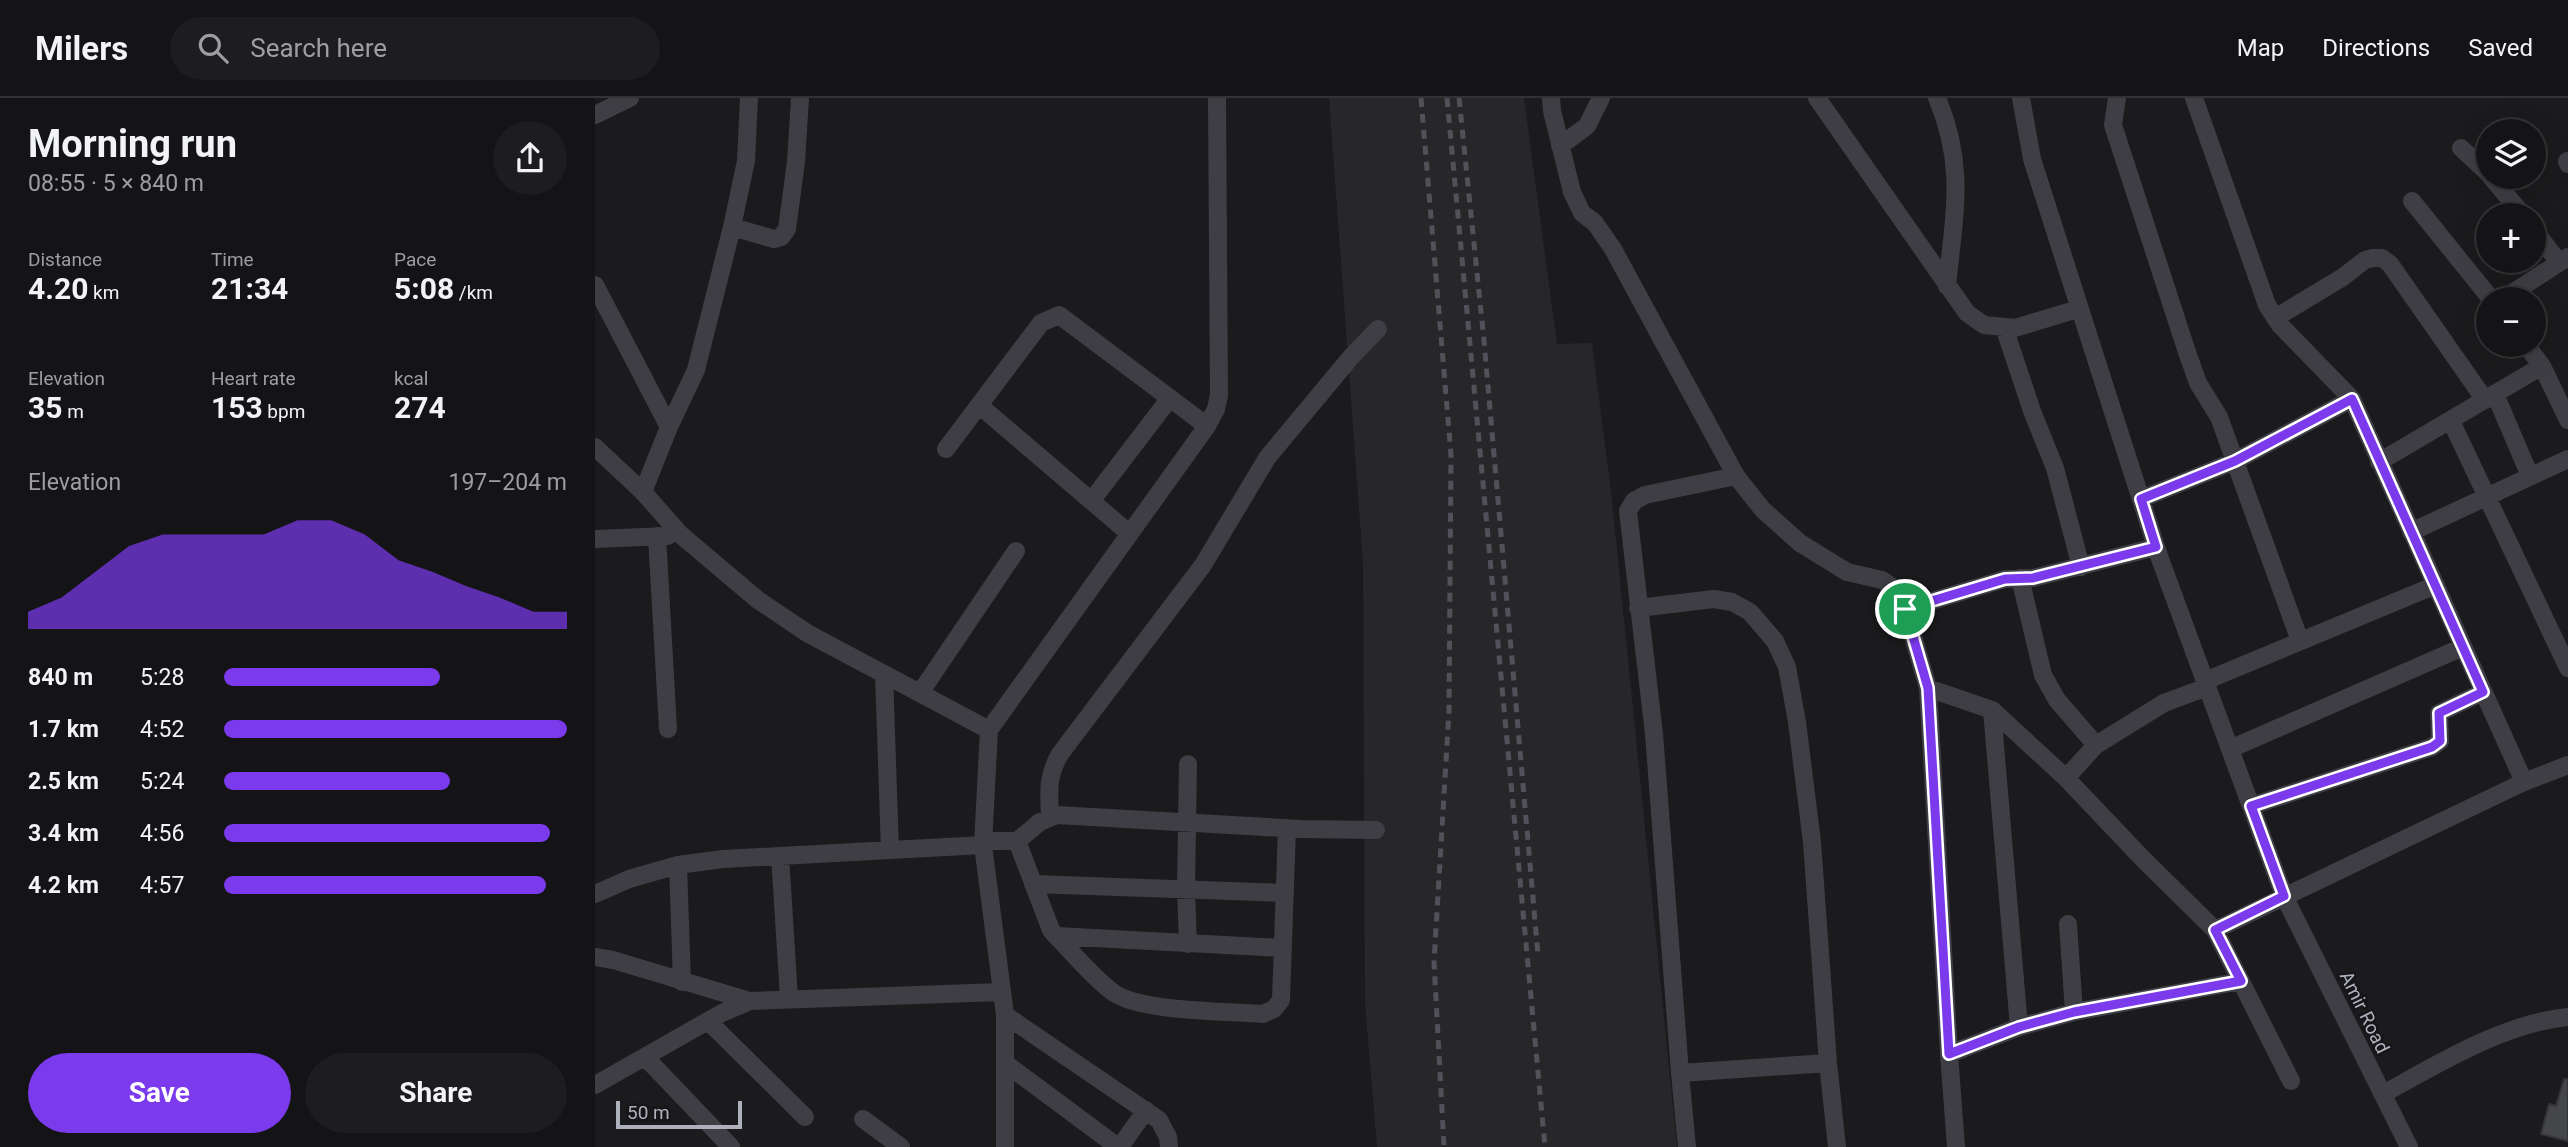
<!DOCTYPE html>
<meta charset="utf-8">
<style>
:root{--surface:#141416;--page:#1d1d1f;--text:#f1f3f6;--muted:#9d9ea1;--line:#333335;--accent:#7c3aed}
body{margin:0;font-family:Roboto,sans-serif;background:var(--page);color:var(--text);height:100vh;display:flex;flex-direction:column;font-size:26px;white-space:nowrap}
*{box-sizing:border-box;margin:0}
p{font-size:23px;color:var(--muted)}
.icon{flex:none;width:38px;height:38px;fill:none;stroke:currentColor;stroke-width:2;stroke-linecap:round;stroke-linejoin:round}
.map{position:relative;flex:1;overflow:hidden}
.sheet{display:flex;flex-direction:column;background:var(--surface);width:595px}
.sheet>*{flex:none}
.controls{position:absolute;left:1881px;top:21px;display:grid;gap:14px}
.controls a{display:grid;place-items:center;width:70px;height:70px;border-radius:50%;background:var(--surface);box-shadow:0 7px 28px #0002,0 0 0 2px var(--line);font-size:35px}
.scale{position:absolute;left:21px;bottom:18px;width:126px;box-sizing:border-box;padding-left:7px;border:4px solid #aeb1bc;border-top:0;font-size:19px;line-height:24px;white-space:nowrap;color:#aeb1bc;-webkit-text-stroke:5px #161618;paint-order:stroke}
.pin{position:absolute;display:grid;place-items:center;width:60px;height:60px;color:#fff;margin:-30px;border:4px solid #fff;border-radius:50%;box-shadow:0 2px 7px #0007}
.round{display:grid;place-items:center;flex:none;width:74px;height:74px;border-radius:37px;background:var(--page)}
.summary{display:flex;align-items:center;justify-content:space-between;height:119px;padding:0 28px}
h1{font-size:38px;font-weight:700;line-height:52px}
.metrics{display:grid;grid-template-columns:repeat(3,1fr);gap:10px;height:119px;padding:7px 28px}
.metrics div{display:grid;align-content:center}
.metrics b{font-size:30px;font-weight:700}
.metrics small{font-size:19px;font-weight:400}
.metrics p{font-size:19px}
.chart{height:196px;padding:14px 28px}
.chart p{display:flex;justify-content:space-between}
.chart svg{width:100%;height:126px;margin-top:7px;fill:var(--accent);opacity:.7}
.button{display:flex;gap:14px;margin-top:auto;padding:14px 28px}
.button a{flex:1;height:80px;border-radius:42px;background:var(--accent);color:#fff;font-size:28px;font-weight:700;line-height:80px;text-align:center}
.button a+a{background:var(--page);color:var(--text)}
ul{padding:0 28px;list-style:none;font-size:23px}
li{display:grid;grid-template-columns:112px 84px 1fr;align-items:center;height:52px}
li i{height:18px;border-radius:9px;background:var(--accent)}
header{display:flex;align-items:center;gap:42px;box-sizing:border-box;height:98px;padding:0 35px;background:var(--surface);border-bottom:2px solid var(--line)}
header strong{font-size:33px}
nav{display:flex;gap:38px;margin-inline-start:auto;font-size:24px}
.search{width:490px;height:63px;background:var(--page);display:flex;align-items:center;gap:18px;box-sizing:border-box;padding:0 24px;border-radius:38px;color:var(--muted);font-size:26px}
main{display:flex;flex:1;min-height:0}
.map>svg:first-child{display:block}
.built{fill:#27272a}
.building{fill:#45464a;stroke:#353539;stroke-width:2}
.lines{fill:none;stroke-linecap:round;stroke-linejoin:round}
.street{stroke:#3e3e44;stroke-width:18}
.rail{stroke:#515259;stroke-width:5;stroke-dasharray:9 7;stroke-linecap:butt}
.route-casing{stroke:#fff;stroke-width:14}
.route{stroke:#7c3aed;stroke-width:9}
.labels{text-anchor:middle;stroke-width:5;stroke-linejoin:round;paint-order:stroke}
.street-label{font-size:19px;fill:#aeb1bc;stroke:#161618}
</style>
<header>
<strong>Milers</strong>
<div class="search"><svg class="icon" aria-label="search" viewBox="0 0 24 24"><circle cx="10" cy="10" r="6"/><path d="M15 15l6 6"/></svg>Search here</div>
<nav><a>Map</a><a>Directions</a><a>Saved</a></nav>
</header>
<main>
<section class="sheet">
<div class="summary"><div><h1>Morning run</h1><p>08:55 · 5 × 840 m</p></div><a class="round"><svg class="icon" aria-label="share" viewBox="0 0 24 24"><path d="M12 15V3M7 8l5-5 5 5M5 13v7h14v-7"/></svg></a></div>
<div class="metrics">
<div><p>Distance</p><b>4.20<small> km</small></b></div>
<div><p>Time</p><b>21:34</b></div>
<div><p>Pace</p><b>5:08<small> /km</small></b></div>
</div>
<div class="metrics">
<div><p>Elevation</p><b>35<small> m</small></b></div>
<div><p>Heart rate</p><b>153<small> bpm</small></b></div>
<div><p>kcal</p><b>274</b></div>
</div>
<div class="chart"><p><span>Elevation</span>197–204 m</p>
<svg viewBox="0 0 160 44" preserveAspectRatio="none"><path d="M0 44V38L10 33L20 24L30 15L40 11L50 11L60 11L70 11L80 6L90 6L100 11L110 20L120 24L130 29L140 33L150 38L160 38V44z"/></svg>
</div>
<ul>
<li><b>840 m</b>5:28<i style="width:63%"></i></li>
<li><b>1.7 km</b>4:52<i style="width:100%"></i></li>
<li><b>2.5 km</b>5:24<i style="width:66%"></i></li>
<li><b>3.4 km</b>4:56<i style="width:95%"></i></li>
<li><b>4.2 km</b>4:57<i style="width:94%"></i></li>
</ul>
<div class="button"><a>Save</a><a>Share</a></div>
</section>
<div class="map">
<svg width="1973" height="1049" viewBox="0 0 1973 1049">
<rect width="100%" height="100%" fill="#1b1b1d"/>
<path class="built" d="M734,0h195l33,246 35,-1 20,157 65,647h-300l-12,-143 -2,-441z"/>
<path class="building" d="M1969,981h4v62l-27,-7 8,-30 7,2z"/>
<g class="lines">
<path class="street" d="M154,0l-3,63 -14,66 -36,143 -27,57 -26,65 38,43 77,65 49,33 182,97 -6,115 22,170v132
M956,0l1,13 20,81 10,21 13,10 18,26 123,227 27,34 37,33 47,29 35,8 15,10 8,19 23,79
M1222,0l150,215 17,12 31,3 63,-19
M1342,0c29,68 17,117 10,188
M1426,0l11,61 127,397 125,340 125,251
M1522,0l-4,27 74,227 11,31 21,34 81,224
M1599,0l73,207 13,20 72,74 172,383
M0,17l35,-17
M965,48l27,-20 14,-28
M1866,50l28,26
M1972,63l1,3
M1896,79l32,38
M1817,103l79,98
M137,129l42,12 7,-2 6,-8 9,-67 4,-64
M1939,132l24,31
M0,187l74,142
M1908,201l65,-42
M1680,220l68,-41 22,-17 8,-2h9l8,6 95,136
M1409,229l28,84 23,57 26,99
M1931,247l16,21 26,54
M1900,296l35,82
M384,307l151,129
M1856,323l117,247
M0,349l48,45
M351,351l95,-126 18,-8 148,111
M1784,364l163,-96
M1546,401l94,-38 117,-62
M497,402l78,-102
M1816,434l157,-73
M62,438l11,193
M0,441l73,-3
M1425,480l23,97 14,25 39,45
M1043,510l76,-9 18,3 18,10 25,29 12,26 10,55 15,120 16,221 9,84
M1310,511l100,-30 28,-1 123,-31
M289,576l6,176
M1610,583l231,-96
M325,595l96,-142
M1397,612l27,317
M394,632l218,-304 9,-17 3,-14 -2,-297
M1635,651l233,-102
M1471,680l30,-33 68,-42 43,-16
M1656,708l181,-59 8,-6 -1,-28 44,-21
M455,719c-1,-27 -3,-40 10,-63l143,-189 64,-107 84,-101 27,-28
M388,743h34l23,-19 17,-7 243,14 76,1
M422,743l34,89 5,6 227,12
M185,758l9,142
M83,767l4,117
M438,786l252,9
M0,796l34,-15 49,-14 45,-6 260,-14
M1473,826l6,88
M1620,832l76,151
M461,838c18,18 38,43 58,57 28,19 113,18 149,21l11,-5 7,-9 6,-172
M593,846l-2,-54 2,-126
M0,859l18,3 137,41
M410,917l154,105 9,17 1,10
M113,923l97,96
M1354,956l70,-27 55,-15 167,-31
M50,959l86,90
M410,965l113,84
M1085,975l148,-10
M0,987l127,-72 28,-12 251,-9
M1788,996c55,-30 121,-71 185,-77
M268,1021l38,28
M525,1049l26,-37
M1092,1049l-7,-74 -26,-339 -26,-223 6,-10 11,-6 91,-19
M1361,1049l-7,-93 -21,-366 64,22 74,68 76,80 73,72 309,-148 44,-17"/>
<path class="rail" d="M826,0l30,357 -2,256 -15,251 10,185
M852,0l98,1049
M864,0l25,243 54,614"/>
</g>
<g class="lines">
<defs>
<path id="route" d="M1757,301l131,293 -44,21 1,28 -8,6 -181,59 33,90 -69,34 26,51 -167,31 -55,15 -70,27 -21,-366 -23,-79 100,-30 28,-1 123,-31 -15,-48 94,-38z"/>
</defs>
<use href="#route" class="route-casing"/>
<use href="#route" class="route"/>
</g>
<g class="labels">
<g class="street-label">
<text transform="translate(1770 914) rotate(64)" y="7">Amir Road</text>
</g>
</g>
</svg>
<div class="controls">
<a><svg class="icon" aria-label="layers" viewBox="0 0 24 24"><path d="M12 4l9 5-9 5-9-5zM3 14l9 5 9-5"/></svg></a>
<a>+</a>
<a>−</a>
</div>
<div class="scale">50 m</div>
<div class="pin" style="left:1310px;top:511px;background:#1e9e55"><svg class="icon" aria-label="arrive" viewBox="0 0 24 24"><path d="M6 21V4h12l-3 4 3 4H6"/></svg></div>
</div>
</main>
